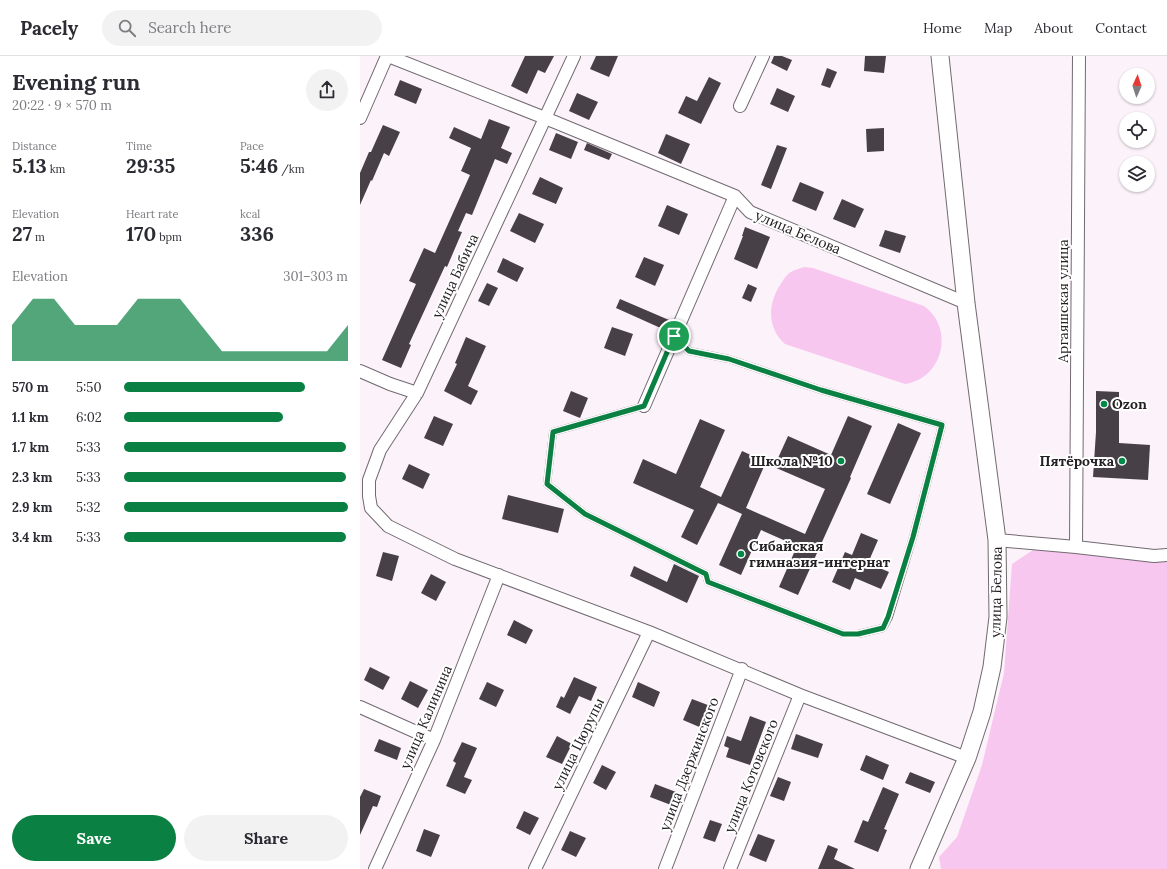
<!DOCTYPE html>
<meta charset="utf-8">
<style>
:root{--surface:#fff;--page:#f2f2f3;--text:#2b2b33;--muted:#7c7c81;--line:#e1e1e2;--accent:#0b8043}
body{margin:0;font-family:Lora,serif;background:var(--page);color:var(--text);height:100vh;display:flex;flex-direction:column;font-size:15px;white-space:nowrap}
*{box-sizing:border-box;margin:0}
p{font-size:13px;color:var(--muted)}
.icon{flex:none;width:22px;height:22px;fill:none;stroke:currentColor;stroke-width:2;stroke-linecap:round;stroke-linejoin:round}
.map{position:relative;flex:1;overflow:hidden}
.panel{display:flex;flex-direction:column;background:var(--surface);width:360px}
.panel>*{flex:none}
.needle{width:26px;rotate:3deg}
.fabs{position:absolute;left:759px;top:12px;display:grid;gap:8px}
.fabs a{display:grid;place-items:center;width:36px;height:36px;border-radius:50%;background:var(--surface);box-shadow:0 1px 3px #0004;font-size:20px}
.pin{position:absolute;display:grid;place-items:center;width:34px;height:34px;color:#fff;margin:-17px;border:2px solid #fff;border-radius:50%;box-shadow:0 1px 4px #0007}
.round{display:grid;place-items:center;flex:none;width:42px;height:42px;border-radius:21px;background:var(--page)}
.headline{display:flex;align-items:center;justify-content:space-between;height:68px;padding:0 12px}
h1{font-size:22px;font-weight:700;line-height:30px}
.figures{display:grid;grid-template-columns:repeat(3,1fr);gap:6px;height:68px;padding:4px 12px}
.figures div{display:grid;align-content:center}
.figures b{font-size:20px;font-weight:700}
.figures small{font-size:11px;font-weight:400}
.figures p{font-size:11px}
.chart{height:112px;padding:8px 12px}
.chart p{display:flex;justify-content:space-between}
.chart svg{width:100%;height:72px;margin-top:4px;fill:var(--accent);opacity:.7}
.action{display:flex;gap:8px;margin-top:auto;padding:8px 12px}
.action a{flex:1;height:46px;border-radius:24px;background:var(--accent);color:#fff;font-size:16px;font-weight:700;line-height:46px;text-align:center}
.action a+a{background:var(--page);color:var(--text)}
ul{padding:0 12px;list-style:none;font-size:13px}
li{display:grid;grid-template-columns:64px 48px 1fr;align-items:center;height:30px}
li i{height:10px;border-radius:5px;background:var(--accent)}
header{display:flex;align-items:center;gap:24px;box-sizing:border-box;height:56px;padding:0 20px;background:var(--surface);border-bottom:1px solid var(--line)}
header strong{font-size:19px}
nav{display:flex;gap:22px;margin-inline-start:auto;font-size:14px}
.search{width:280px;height:36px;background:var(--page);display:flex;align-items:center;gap:10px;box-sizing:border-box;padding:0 14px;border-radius:22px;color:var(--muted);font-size:15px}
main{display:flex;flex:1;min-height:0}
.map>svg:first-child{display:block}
.green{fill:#f8c7ef}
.building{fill:#474046}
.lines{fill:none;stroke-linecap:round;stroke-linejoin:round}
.service-casing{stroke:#726a71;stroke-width:8}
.minor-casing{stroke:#726a71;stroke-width:14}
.secondary-casing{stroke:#726a71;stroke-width:19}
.service{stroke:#fff;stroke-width:6}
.minor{stroke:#fff;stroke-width:12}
.secondary{stroke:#fff;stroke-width:17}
.route-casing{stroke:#fff;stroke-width:8}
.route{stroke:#0b8043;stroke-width:5}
.poi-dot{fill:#008a48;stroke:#fff;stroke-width:1.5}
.labels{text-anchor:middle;stroke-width:4;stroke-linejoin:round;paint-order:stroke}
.street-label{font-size:14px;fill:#242023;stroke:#fff}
.poi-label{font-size:14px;font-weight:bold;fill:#242023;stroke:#fff;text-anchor:start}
</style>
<header>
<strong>Pacely</strong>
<div class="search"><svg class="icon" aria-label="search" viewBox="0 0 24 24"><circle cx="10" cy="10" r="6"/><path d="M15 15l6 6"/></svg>Search here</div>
<nav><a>Home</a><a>Map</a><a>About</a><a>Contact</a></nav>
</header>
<main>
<section class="panel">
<div class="headline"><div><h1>Evening run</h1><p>20:22 · 9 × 570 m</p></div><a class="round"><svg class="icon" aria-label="share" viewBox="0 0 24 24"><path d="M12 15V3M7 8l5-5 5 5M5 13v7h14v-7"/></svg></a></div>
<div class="figures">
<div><p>Distance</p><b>5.13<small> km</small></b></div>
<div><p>Time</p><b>29:35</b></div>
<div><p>Pace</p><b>5:46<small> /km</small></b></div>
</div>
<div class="figures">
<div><p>Elevation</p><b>27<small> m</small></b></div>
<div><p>Heart rate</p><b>170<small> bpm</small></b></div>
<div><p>kcal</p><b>336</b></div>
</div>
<div class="chart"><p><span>Elevation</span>301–303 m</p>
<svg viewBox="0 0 160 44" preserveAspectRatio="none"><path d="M0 44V22L10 6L20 6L30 22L40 22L50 22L60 6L70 6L80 6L90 22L100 38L110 38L120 38L130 38L140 38L150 38L160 22V44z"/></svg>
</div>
<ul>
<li><b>570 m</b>5:50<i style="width:81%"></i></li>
<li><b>1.1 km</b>6:02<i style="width:71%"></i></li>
<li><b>1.7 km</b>5:33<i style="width:99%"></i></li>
<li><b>2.3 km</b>5:33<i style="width:99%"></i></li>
<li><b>2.9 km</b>5:32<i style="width:100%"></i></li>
<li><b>3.4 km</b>5:33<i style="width:99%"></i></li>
</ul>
<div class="action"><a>Save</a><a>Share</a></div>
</section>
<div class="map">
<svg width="807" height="813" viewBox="0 0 807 813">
<rect width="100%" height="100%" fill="#fcf2fa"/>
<path class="green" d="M444,211l9,1 111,38c31,22 19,73 -19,78l-120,-40c-19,-17 -17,-42 -3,-62 3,-5 7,-10 13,-12 3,-1 6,-2 9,-3z
M676,492l131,1v320h-226l-2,-12 18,-20 25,-72 22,-92 8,-109z"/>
<path class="building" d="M165,0h29l-9,17 -7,-3 -11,24 -16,-8z
M236,0h22l-9,21 -19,-8z
M414,0h8l10,4 -5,11 -16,-8z
M505,0h21l-2,17 -20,-2z
M467,12l10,4 -7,16 -9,-3z
M349,21l12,6 -20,41 -23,-11 8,-17 11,5z
M40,24l22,9 -6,15 -22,-9z
M417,32l18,8 -7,16 -18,-8z
M217,37l21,9 -9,18 -20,-9z
M129,63l21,8 -9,21 11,5 -5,11 -12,-5 -23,56 -6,-2 -8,18 4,1 -15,35 -2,-1 -36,78 2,1 -10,23 -19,-8 34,-76 -7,-3 15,-33 11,5 35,-78 -9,-4 10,-23 -22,-10 5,-11 27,12z
M23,69l17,7 -11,24 -5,-3 -12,28 -1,-1 -11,25v-32l9,-21h2z
M524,72v23l-17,1 -1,-23z
M196,77l22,9 -7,17 -22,-9z
M306,78l24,10 -9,20 -23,-11z
M227,87l25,11 -3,6 -25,-10z
M417,89l10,3 -16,41 -10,-4z
M180,121l23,11 -7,16 -24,-10z
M440,126l24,10 -8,19 -24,-10z
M482,143l22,10 -9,19 -22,-9z
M307,149l21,9 -9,21 -21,-9z
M159,157l25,11 -9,19 -25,-12z
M385,171l25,10 -13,32 -23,-10 9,-23h-1z
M525,174l21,6 -6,17 -21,-7z
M284,201l20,8 -9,21 -20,-9z
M143,202l21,10 -7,14 -20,-10z
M127,227l11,5 -9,18 -11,-5z
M388,228l9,4 -6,14 -9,-4z
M260,243l49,21 -4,10 -49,-22z
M252,271l21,7 -8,22 -21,-8z
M106,281l20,9 -18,40 10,5 -7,14 -27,-14 13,-27 -2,-1z
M211,335l17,7 -8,20 -17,-7z
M736,335l23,1v51l31,2 -2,35 -55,-3 3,-45z
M74,360l19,8 -10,22 -19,-8z
M488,360l24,10 -22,51 1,1 -53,117 -19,-8 18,-41 -36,-16 -20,45 -22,-10 23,-51 -24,-11 -21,42 -16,-8 13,-27 -61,-27 10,-24 33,15 24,-55 25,11 -25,57 21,10 21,-46 24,11 -20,46 59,26 20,-45 -51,-22 14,-31 43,19z
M538,367l23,10 -31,71 -23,-10z
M49,408l21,10 -7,15 -21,-10z
M148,439l56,14 -6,24 -56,-14z
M501,477l17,7 -10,23 21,9 -8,17 -26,-11 -5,12 -18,-8 13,-30 7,3z
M23,496l16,4 -7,25 -16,-5z
M314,508l25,12 -12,27 -57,-27 4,-10 33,16z
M71,518l15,8 -10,19 -15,-8z
M154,564l19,10 -7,14 -19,-9z
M10,611l20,10 -7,13 -19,-10z
M214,621l23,10 -6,14 -12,-5 -9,18 -14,-7 5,-11 3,2z
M50,625l18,9 -10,18 -17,-9z
M127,626l17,8 -8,17 -17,-8z
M278,626l22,10 -6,15 -22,-10z
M332,643l21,8 -9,22 -21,-9z
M390,660l16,6 -16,43 -24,-8 3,-9 -5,-2 3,-10 14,5z
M436,678l27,10 -5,14 -27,-9z
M197,680l15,8 -10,20 -16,-7z
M19,683l22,9 -4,12 -23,-9z
M102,686l15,6 -13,29 8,3 -7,14 -19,-8 10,-23 -3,-2z
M506,699l23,10 -6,15 -23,-10z
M242,709l14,7 -10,18 -13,-7z
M550,716l25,10 -5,11 -25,-10z
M418,721l13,5 -7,19 -14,-5z
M295,728l21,8 -5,13 -21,-8z
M523,731l16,7 -15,35 3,1 -9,22 -24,-10 9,-22 5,2z
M4,733l17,7 -4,11 -4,-1 -13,29v-38z
M164,755l15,7 -9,17 -14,-7z
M350,764l12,4 -7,18 -12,-4z
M64,773l16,6 -9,22 -15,-6z
M210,775l16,7 -10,19 -15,-7z
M398,778l17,6 -9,22 -17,-7z
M468,789l10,4 -4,10 21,10h-37z"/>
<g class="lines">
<defs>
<path id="service" d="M284,350l-91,26 -6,52 38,30 121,60 2,8 135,52h15l25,-6 6,-11 24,-80 29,-112 -121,-35 -92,-31 -40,-8 -15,-15"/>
<path id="minor" d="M28,0l157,62 190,78 15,16 216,91
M214,0l-157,337 -37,57 -11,30v16l2,12 17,18 67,33 194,73 151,63 167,63
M380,50l23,-50
M0,62l27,-62
M0,315l30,13 27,9
M284,350l91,-210
M637,484l79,7 78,9 13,-1
M716,491l3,-491
M0,651l74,33
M15,813l59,-129 65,-165
M175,813l114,-237
M305,813l77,-200
M370,813l70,-174"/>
<path id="secondary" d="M559,813l48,-111 15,-46 10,-45 6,-50 -1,-77 -31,-237 -26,-247"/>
</defs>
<use href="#service" class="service-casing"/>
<use href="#minor" class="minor-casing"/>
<use href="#secondary" class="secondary-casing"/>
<use href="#service" class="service"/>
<use href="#minor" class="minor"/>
<use href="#secondary" class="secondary"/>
</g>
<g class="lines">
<defs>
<path id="route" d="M314,280l15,15 40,8 92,31 121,35 -29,112 -25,80 -5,11 -25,6h-15l-135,-52 -2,-8 -121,-60 -38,-30 6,-52 91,-26z"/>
</defs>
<use href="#route" class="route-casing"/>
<use href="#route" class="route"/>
</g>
<g class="poi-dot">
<circle cx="744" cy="348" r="4"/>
<circle cx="481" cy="405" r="4"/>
<circle cx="762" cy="405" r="4"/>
<circle cx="381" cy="498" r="4"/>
</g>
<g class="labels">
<g class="street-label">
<text transform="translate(438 176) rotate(23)" y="5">улица Белова</text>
<text transform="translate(95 220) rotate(-65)" y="5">улица Бабича</text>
<text transform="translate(703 245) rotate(-90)" y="5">Аргаяшская улица</text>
<text transform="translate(636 536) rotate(-89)" y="5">улица Белова</text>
<text transform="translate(66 661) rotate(-67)" y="5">улица Калинина</text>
<text transform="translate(218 688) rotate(-64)" y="5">улица Цюрупы</text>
<text transform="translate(329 708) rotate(-69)" y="5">улица Дзержинского</text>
<text transform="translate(391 720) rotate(-68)" y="5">улица Котовского</text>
</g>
<g class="poi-label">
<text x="752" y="353">Ozon</text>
<text x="473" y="410" text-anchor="end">Школа №10</text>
<text x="754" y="410" text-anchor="end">Пятёрочка</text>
<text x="389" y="495">Сибайская<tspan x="389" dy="16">гимназия-интернат</tspan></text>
</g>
</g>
</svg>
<div class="fabs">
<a><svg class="needle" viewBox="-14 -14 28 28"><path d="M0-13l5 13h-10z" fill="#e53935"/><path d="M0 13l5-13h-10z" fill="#7c7c81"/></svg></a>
<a><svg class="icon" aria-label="locate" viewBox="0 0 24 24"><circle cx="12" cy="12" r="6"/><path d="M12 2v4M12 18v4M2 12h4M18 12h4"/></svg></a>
<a><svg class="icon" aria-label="layers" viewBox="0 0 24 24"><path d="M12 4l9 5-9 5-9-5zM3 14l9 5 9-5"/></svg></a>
</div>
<div class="pin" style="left:314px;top:280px;background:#1e9e55"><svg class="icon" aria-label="arrive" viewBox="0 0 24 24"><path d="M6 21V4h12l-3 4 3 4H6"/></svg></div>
</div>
</main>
